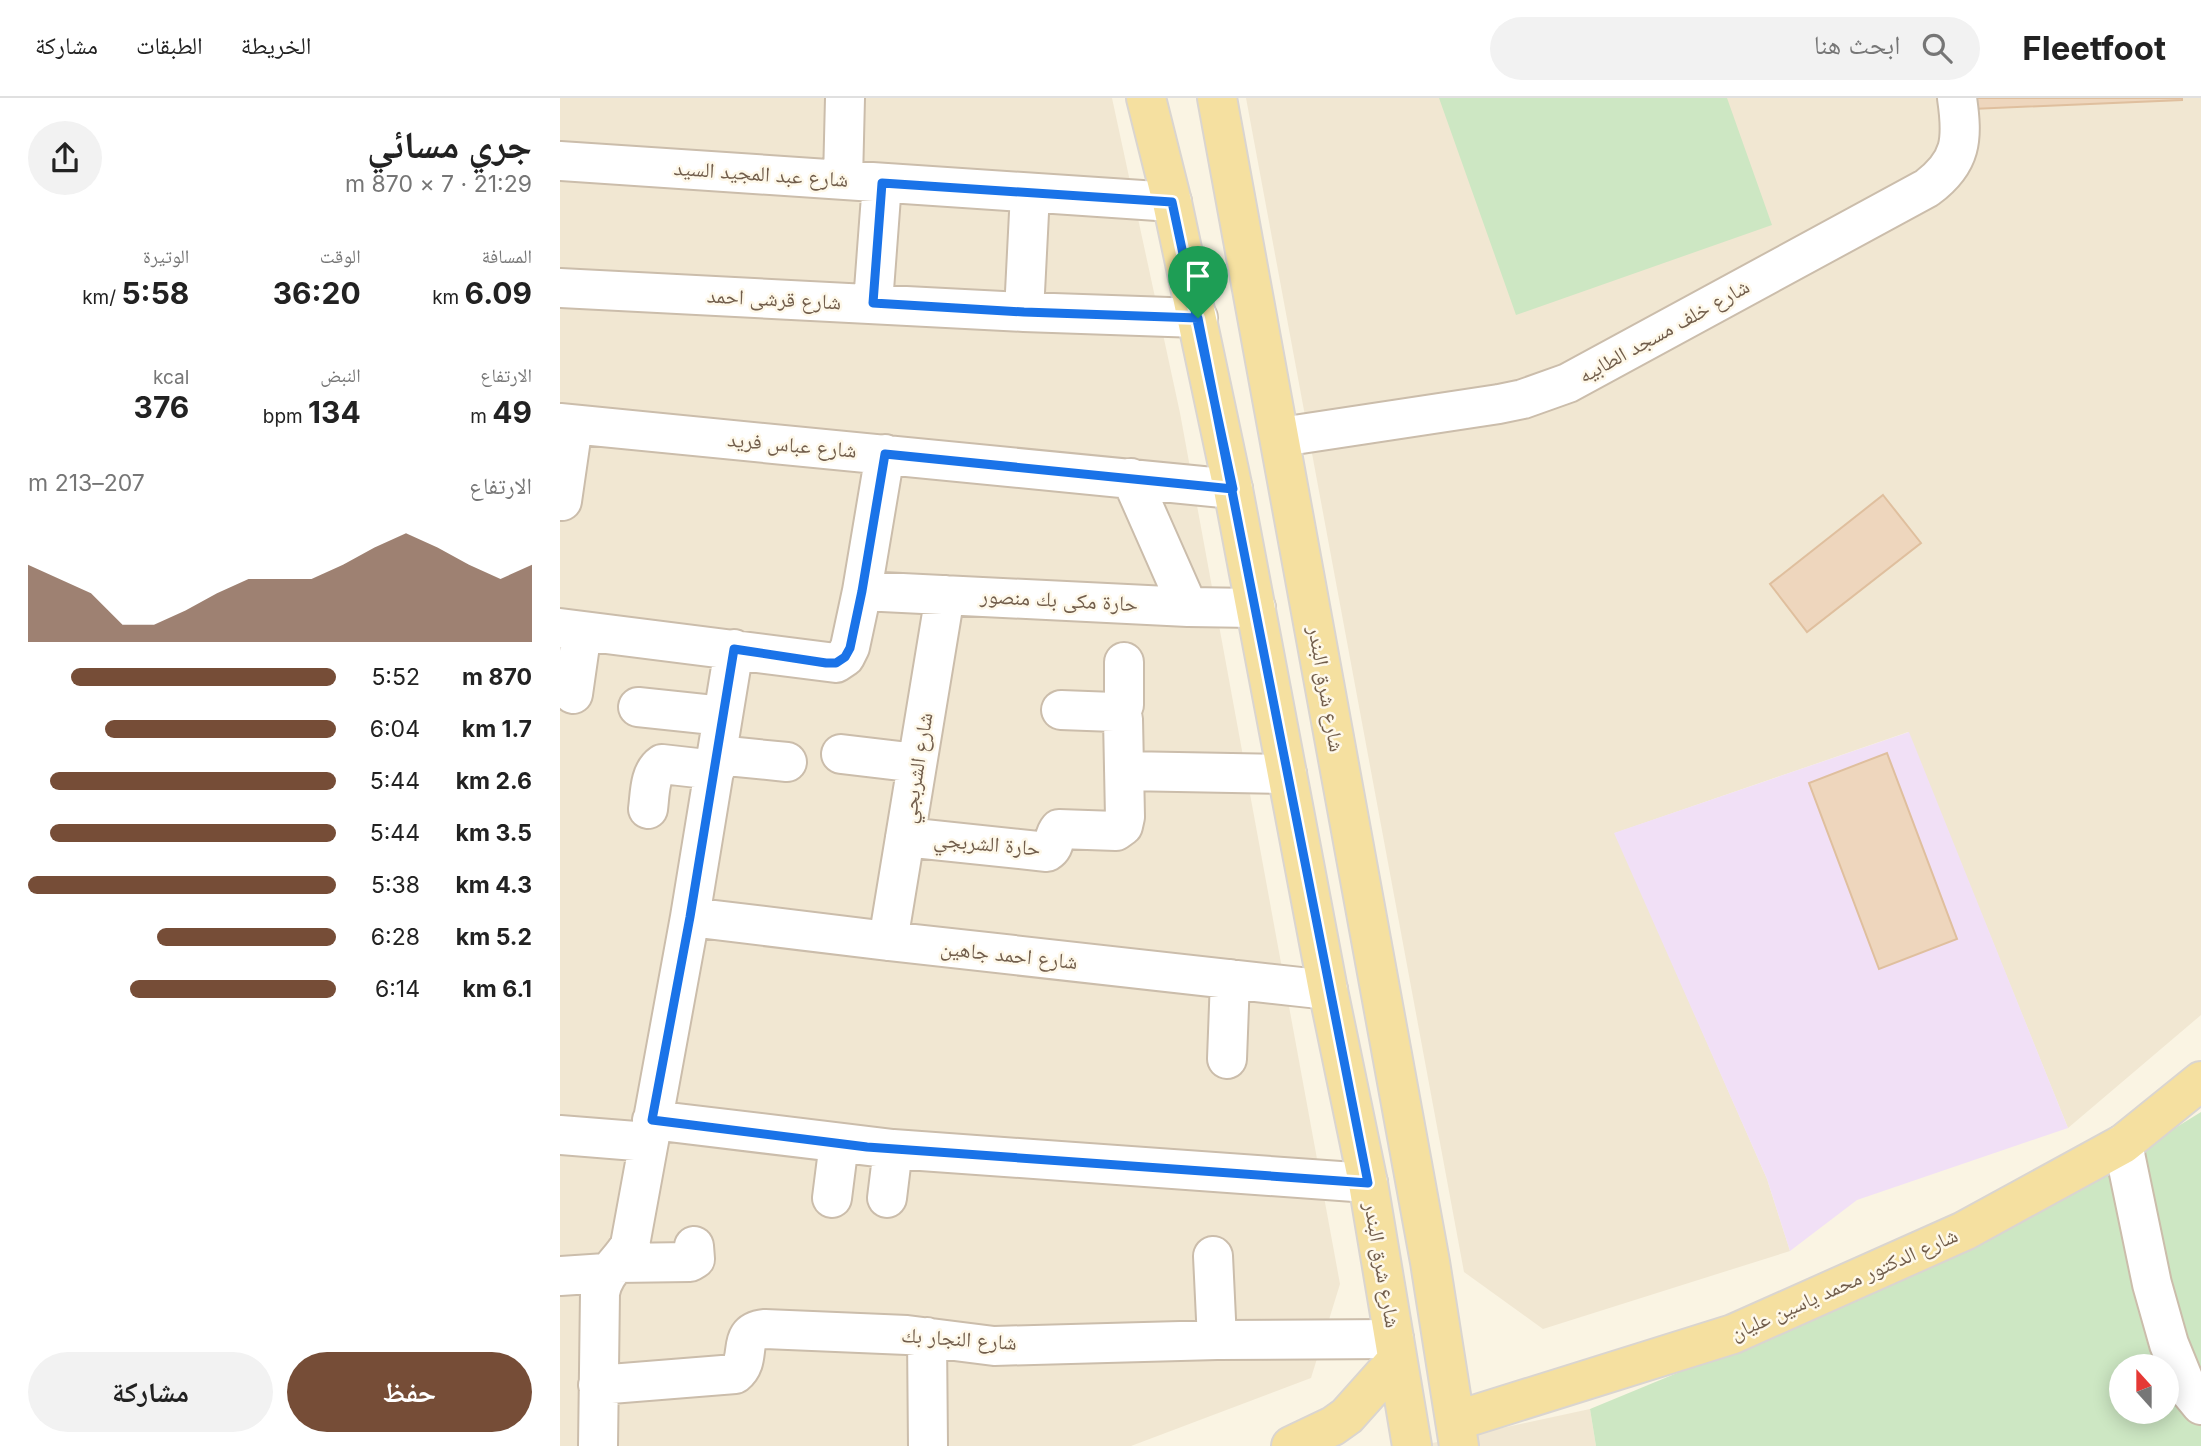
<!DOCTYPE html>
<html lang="ar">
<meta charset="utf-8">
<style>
:root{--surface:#fff;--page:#f2f2f2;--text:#222;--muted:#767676;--line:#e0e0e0;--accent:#764d37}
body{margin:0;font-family:Inter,"Noto Naskh Arabic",sans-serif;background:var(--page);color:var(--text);direction:rtl;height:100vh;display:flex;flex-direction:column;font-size:26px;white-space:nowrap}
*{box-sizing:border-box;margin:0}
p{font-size:23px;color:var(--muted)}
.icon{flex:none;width:38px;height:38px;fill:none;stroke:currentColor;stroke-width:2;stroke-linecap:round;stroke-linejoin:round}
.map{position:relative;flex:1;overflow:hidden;direction:ltr}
.details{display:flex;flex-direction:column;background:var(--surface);width:560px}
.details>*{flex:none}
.needle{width:46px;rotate:339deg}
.fabs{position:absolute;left:1549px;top:1256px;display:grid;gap:14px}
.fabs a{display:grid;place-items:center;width:70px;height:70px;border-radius:50%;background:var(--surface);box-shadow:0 4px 18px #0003;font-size:35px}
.pin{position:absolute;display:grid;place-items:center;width:60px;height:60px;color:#fff;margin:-72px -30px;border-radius:50% 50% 50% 0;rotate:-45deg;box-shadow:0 0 7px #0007}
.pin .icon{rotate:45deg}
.round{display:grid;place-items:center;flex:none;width:74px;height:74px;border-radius:37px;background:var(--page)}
.headline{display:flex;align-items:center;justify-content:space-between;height:119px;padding:0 28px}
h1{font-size:38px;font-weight:700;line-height:52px}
.stats{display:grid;grid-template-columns:repeat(3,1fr);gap:10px;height:119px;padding:7px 28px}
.stats div{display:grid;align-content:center}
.stats b{font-size:30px;font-weight:700}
.stats small{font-size:19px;font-weight:400}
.stats p{font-size:19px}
.chart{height:196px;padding:14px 28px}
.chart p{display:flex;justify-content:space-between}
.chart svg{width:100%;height:126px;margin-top:7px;fill:var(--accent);opacity:.7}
.button{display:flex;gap:14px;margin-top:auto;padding:14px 28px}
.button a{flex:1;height:80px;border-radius:42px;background:var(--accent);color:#fff;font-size:28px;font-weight:700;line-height:80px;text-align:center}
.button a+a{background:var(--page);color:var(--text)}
ul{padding:0 28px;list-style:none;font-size:23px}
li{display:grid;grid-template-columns:112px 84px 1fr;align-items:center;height:52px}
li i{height:18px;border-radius:9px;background:var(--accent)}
header{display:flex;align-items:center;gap:42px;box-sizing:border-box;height:98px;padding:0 35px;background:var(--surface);border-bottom:2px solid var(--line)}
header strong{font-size:33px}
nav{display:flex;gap:38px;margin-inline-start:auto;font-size:24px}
.search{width:490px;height:63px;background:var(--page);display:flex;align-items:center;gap:18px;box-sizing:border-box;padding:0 24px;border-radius:38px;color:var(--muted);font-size:26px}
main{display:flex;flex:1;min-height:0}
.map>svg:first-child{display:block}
.residential{fill:#f1e7d2}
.education{fill:#f1e0f6}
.green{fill:#cde7c3;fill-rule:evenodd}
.building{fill:#eed6bd;stroke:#dfbf9e;stroke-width:2}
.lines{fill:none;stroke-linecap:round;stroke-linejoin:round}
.minor-casing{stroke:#cbbdab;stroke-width:42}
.major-casing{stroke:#dad5d0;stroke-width:42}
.minor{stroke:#fff;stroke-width:38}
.major{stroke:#f5e0a0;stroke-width:38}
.route-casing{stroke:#fff;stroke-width:14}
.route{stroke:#1a73e8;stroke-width:9}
.labels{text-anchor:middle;stroke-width:5;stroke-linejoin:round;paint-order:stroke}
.street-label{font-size:21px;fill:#715d4b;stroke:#fef8e9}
</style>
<header>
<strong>Fleetfoot</strong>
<div class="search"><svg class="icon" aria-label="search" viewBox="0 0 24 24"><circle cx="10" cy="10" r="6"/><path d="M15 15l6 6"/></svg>ابحث هنا</div>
<nav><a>الخريطة</a><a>الطبقات</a><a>مشاركة</a></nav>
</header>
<main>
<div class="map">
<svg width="1641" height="1348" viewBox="0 0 1641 1348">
<rect width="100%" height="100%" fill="#faf4e3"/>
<path class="residential" d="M0,0h552l68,315 160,871 -29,94 -180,68h-571z
M686,0h955v917l-133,113 -160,-396 -293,101 152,346 23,72 -247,78 -79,-57z
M1030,1311l6,37h-177z"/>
<path class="education" d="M1349,634l159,396 -211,72 -67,51 -23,-72 -153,-346z"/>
<path class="green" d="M879,0h288l45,127 -256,90z
M1641,1014v334h-605l-6,-37 288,-119 268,-144zM1561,1269h45v45h-45z"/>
<path class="building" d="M1411,0h211v2l-210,9z
M1323,397l38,48 -114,89 -37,-48z
M1327,655l70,186 -78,30 -70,-186z"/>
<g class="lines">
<defs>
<path id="minor" d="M0,63l612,41
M283,82l2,-82
M0,190l464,24 174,6
M313,205l9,-120
M464,214l6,-119
M0,325l673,66
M721,339l218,-33 24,-5 45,-16 359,-195c35,-26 36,-49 30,-90
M571,380l57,129
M2,403l11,-76
M302,493l326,16 68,1
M0,530l276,35 9,-6 5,-10 12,-56 23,-137
M13,596l9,-63
M78,609l85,9
M560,616l4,-9v-43
M281,656l76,9
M157,657l70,7
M564,673l163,3
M88,711c2,-14 1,-36 14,-45l53,6
M345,739l142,15c10,-6 5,-15 12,-23l57,2 7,-5 2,-9 -2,-98 -3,-5 -6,-2 -53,-2
M130,819l198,24 440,49
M328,843l57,-346
M667,961l3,-80
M92,1022l241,29 475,34
M0,1037l88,7
M1563,1046l29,140 17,60 18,44 14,17
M272,1100l7,-55
M327,1100l6,-49
M653,1158l4,84
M57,1165l73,-1 5,-3 -1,-13
M0,1178l46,-3
M367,1239l1,109
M38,1287l137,-11c19,-15 -1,-42 30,-45l142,6 87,11 223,-6 177,-1
M38,1348l2,-153c4,-22 20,-30 30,-48l60,-328 44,-268"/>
<path id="major" d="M586,0l26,104 61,287 95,501 40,193 44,263
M657,0l213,1164 29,184
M895,1323l278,-87 231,-103 159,-87 78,-63
M731,1348l42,-20 14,-10 50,-56"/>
</defs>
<use href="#minor" class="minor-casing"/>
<use href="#major" class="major-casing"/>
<use href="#minor" class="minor"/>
<use href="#major" class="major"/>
</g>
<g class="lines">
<defs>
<path id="route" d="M638,220l-174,-6 -151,-9 9,-120 290,19 61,287 -348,-35 -23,137 -12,57 -5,9 -9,6h-10l-92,-14 -44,268 -38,203 215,27 501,36c-59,-288 -111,-577 -170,-865"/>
</defs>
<use href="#route" class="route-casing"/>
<use href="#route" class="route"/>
</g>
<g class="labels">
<g class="street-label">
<text transform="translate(201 76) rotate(4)" y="7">شارع عبد المجيد السيد</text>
<text transform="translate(214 201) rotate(3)" y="7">شارع قرشى احمد</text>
<text transform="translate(1104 233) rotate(-29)" y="7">شارع خلف مسجد الطابيه</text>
<text transform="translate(232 347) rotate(5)" y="7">شارع عباس فريد</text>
<text transform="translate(499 502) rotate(3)" y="7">حارة مكى بك منصور</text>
<text transform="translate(766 591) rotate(80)" y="7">شارع شرق البندر</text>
<text transform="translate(357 670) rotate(-81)" y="7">شارع الشربجي</text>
<text transform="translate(427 746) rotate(5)" y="7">حارة الشربجي</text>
<text transform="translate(449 857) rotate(6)" y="7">شارع احمد جاهين</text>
<text transform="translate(822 1167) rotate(80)" y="7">شارع شرق البندر</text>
<text transform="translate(1284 1186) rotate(-24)" y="7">شارع الدكتور محمد ياسين عليان</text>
<text transform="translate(399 1241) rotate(4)" y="7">شارع النجار بك</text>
</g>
</g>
</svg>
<div class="fabs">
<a><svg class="needle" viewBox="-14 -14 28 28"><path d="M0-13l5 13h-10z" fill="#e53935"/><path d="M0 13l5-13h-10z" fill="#767676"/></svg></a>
</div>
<div class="pin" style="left:638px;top:220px;background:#1e9e55"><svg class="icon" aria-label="arrive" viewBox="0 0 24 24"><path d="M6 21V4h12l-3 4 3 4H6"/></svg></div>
</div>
<section class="details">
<div class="headline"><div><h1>جري مسائي</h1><p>21:29 · 7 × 870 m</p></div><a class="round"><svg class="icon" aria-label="share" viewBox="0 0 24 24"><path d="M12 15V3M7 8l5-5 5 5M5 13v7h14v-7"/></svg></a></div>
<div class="stats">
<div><p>المسافة</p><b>6.09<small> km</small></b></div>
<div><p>الوقت</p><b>36:20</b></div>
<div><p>الوتيرة</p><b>5:58<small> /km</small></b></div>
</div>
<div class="stats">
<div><p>الارتفاع</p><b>49<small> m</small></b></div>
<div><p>النبض</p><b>134<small> bpm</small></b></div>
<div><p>kcal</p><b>376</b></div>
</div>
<div class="chart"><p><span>الارتفاع</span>207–213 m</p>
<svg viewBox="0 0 160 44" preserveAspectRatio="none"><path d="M0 44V17L10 22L20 27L30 38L40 38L50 33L60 27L70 22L80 22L90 22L100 17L110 11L120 6L130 11L140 17L150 22L160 17V44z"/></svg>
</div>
<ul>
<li><b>870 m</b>5:52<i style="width:86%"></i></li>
<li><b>1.7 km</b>6:04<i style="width:75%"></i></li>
<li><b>2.6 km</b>5:44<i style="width:93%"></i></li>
<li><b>3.5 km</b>5:44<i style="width:93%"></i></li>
<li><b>4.3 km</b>5:38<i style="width:100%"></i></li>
<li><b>5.2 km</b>6:28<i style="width:58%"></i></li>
<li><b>6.1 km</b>6:14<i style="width:67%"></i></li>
</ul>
<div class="button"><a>حفظ</a><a>مشاركة</a></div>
</section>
</main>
